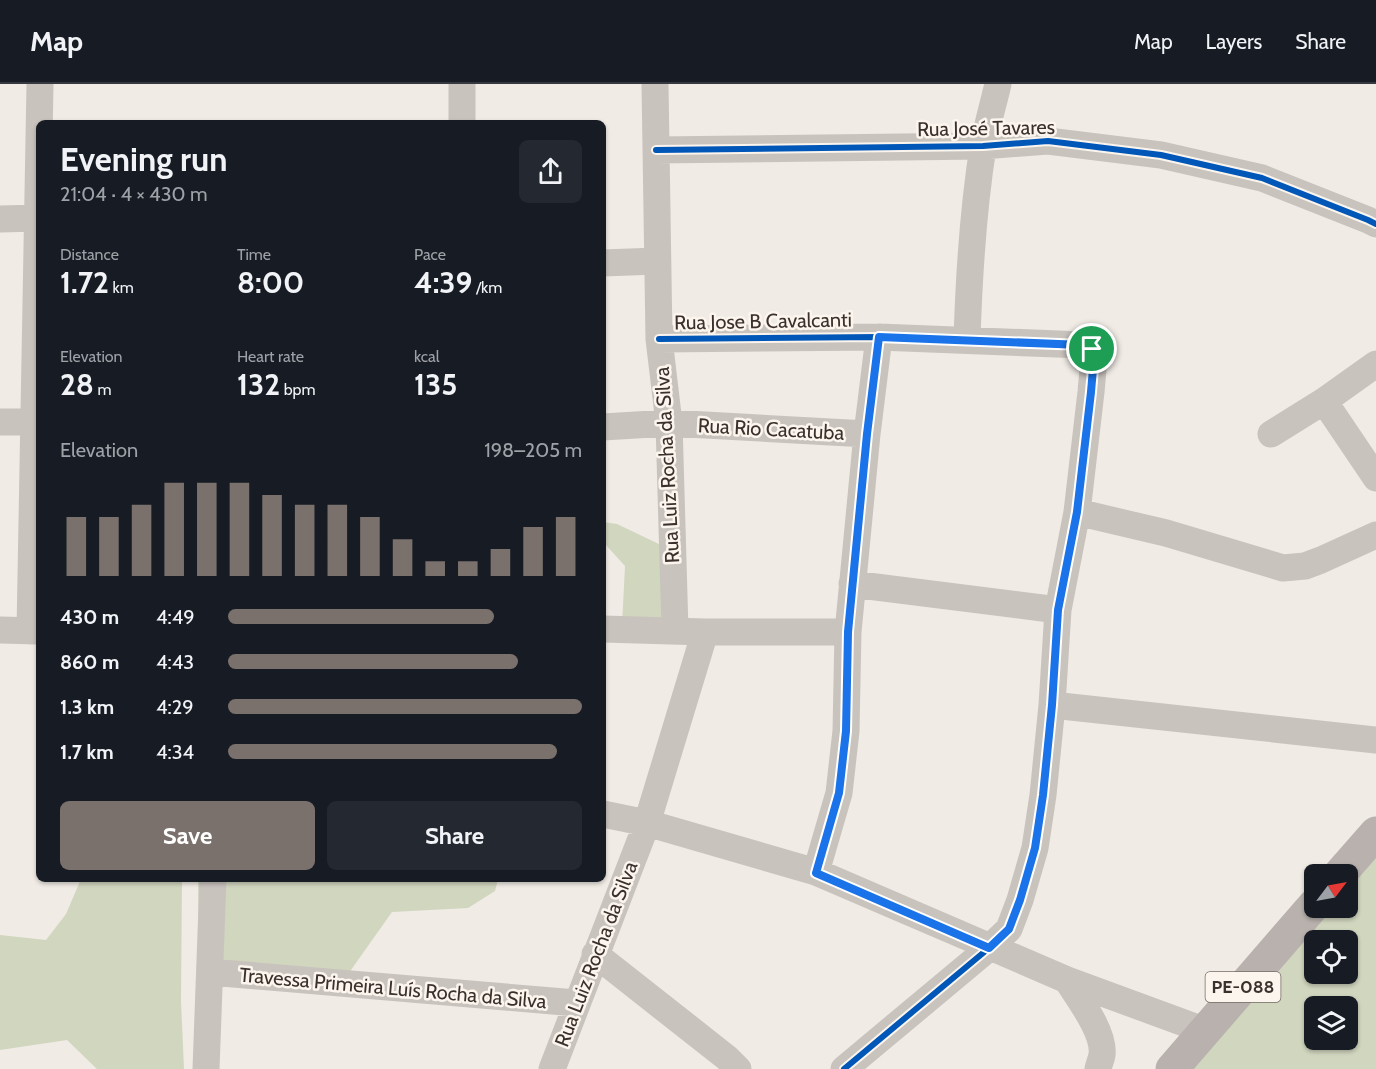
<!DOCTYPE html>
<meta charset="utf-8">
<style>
:root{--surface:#171b24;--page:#242831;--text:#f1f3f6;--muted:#9ea1a6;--line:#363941;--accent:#7a716c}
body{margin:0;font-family:Cabin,sans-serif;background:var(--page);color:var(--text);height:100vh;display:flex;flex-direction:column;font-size:22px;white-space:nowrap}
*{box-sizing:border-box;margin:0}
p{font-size:20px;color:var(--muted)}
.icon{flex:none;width:33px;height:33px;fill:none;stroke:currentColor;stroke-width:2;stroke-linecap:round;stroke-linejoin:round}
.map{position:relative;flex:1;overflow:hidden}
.drawer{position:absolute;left:36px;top:36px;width:570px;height:762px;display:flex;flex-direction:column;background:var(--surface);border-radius:9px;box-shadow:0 2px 4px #0004}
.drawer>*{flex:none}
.needle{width:39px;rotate:58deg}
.tools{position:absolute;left:1304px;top:780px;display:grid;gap:12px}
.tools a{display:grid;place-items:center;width:54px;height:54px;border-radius:9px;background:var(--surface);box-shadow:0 2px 4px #0004;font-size:30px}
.pin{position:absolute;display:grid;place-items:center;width:51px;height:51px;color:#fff;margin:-26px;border:3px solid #fff;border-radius:50%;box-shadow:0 2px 6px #0007}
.round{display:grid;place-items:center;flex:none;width:63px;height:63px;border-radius:9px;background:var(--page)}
.overview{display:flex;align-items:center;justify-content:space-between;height:102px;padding:0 24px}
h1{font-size:33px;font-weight:800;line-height:45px}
.figures{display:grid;grid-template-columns:repeat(3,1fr);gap:9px;height:102px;padding:6px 24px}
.figures div{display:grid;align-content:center}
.figures b{font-size:30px;font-weight:800}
.figures small{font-size:16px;font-weight:400}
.figures p{font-size:16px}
.chart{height:168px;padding:12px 24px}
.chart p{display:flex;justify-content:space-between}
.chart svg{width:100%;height:108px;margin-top:6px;stroke:var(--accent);stroke-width:6}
.primary-button{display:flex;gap:12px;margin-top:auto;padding:12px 24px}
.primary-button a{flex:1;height:69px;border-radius:9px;background:var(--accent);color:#fff;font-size:24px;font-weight:800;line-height:69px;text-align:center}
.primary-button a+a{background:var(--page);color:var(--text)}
ul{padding:0 24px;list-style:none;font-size:20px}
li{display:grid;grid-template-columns:96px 72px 1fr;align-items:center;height:45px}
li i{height:15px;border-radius:8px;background:var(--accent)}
header{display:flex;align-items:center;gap:36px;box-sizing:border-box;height:84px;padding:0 30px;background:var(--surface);border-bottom:2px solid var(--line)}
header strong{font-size:28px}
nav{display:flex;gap:33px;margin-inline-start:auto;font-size:21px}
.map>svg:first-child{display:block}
.green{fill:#d1d6bf;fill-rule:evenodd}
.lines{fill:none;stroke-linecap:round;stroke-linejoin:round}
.street{stroke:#c9c3be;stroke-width:27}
.primary{stroke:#b8b1ad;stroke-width:33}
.cycleway-casing{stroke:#fbf5ee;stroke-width:10}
.cycleway{stroke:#0057b8;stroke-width:6}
.route-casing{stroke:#fff;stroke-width:12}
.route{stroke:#1a73e8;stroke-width:8}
.labels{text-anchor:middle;stroke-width:5;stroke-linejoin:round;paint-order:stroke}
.shield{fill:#fbf5ee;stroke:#756b66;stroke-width:1.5}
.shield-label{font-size:18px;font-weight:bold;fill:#3b302b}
.street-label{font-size:20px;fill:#3b302b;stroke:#fbf5ee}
</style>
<header>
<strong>Map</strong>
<nav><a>Map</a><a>Layers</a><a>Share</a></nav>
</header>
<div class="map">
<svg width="1376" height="985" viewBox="0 0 1376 985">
<rect width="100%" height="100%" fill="#f0ebe5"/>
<path class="green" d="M603,438l14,2 44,21v86l-39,-6 3,-59 -20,-22 -2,1z
M1376,756v229h-202l144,-161h29v-34zM1314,856h33v34h-33zM1314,922h33v34h-33z
M81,795h101l-1,122 3,68h-87l-30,-29 -67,10v-115l46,5 20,-26z
M198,795h300l-3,12 -27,17 -76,4 -46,65 -147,-17z"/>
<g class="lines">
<path class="street" d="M462,0v39
M655,0l4,255 10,84 6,207
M656,66l327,-4 65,-5 113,14 101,23 106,42 8,4
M0,135l39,-1
M603,179l54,-2
M659,255l220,-2 204,8 7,2 3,6 1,5 -3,34 -14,120 -19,98 -6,95 -9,90 -8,53 -15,52 -11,29 -20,19 -145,121
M967,255c2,-64 6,-129 16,-192 4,-21 10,-42 15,-63
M1324,317l52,77
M0,338h39
M603,343l66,-4 198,11
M1271,350l53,-33 52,-37
M1077,428l89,21 117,35 22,-2 16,-6 55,-25
M852,500l206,26
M603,545l102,3h143
M0,546l39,1
M30,547l10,-547
M1052,621l324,35
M603,730l44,9 169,49 251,108 139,51
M816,788l23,-79 7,-62 2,-99 19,-198 12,-97
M595,870l132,104 11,11
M210,888l366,31
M1067,896c12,19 38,53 35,75 -1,5 -3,9 -4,14
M206,985l7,-190
M552,985l95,-246 58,-191"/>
<path class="primary" d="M1340,790l36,-41
M1172,985l142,-164"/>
<defs>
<path id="cycleway" d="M656,66l327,-4 65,-5 113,14 101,23 106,42 8,4
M659,255l220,-2 204,8 7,2 3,6 1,5 -3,34 -14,120 -19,98 -6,95 -9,90 -8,53 -15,52 -11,29 -20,19 -145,121"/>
</defs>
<use href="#cycleway" class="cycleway-casing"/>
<use href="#cycleway" class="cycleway"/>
</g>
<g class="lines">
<defs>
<path id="route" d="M879,253l204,8 7,2 4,6v4l-3,35 -14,120 -19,98 -6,95 -9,90 -8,53 -15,52 -11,29 -20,19 -173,-75 23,-80 7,-62 2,-99 19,-198z"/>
</defs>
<use href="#route" class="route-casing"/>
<use href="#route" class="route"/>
</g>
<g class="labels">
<rect class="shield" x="1205.5" y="888" width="75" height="30" rx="4.5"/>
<g class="shield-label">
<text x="1243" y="909">PE-088</text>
</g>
<g class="street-label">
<text transform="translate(986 44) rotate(-1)" y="7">Rua José Tavares</text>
<text transform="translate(763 237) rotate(-1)" y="7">Rua Jose B Cavalcanti</text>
<text transform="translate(771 345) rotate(3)" y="7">Rua Rio Cacatuba</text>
<text transform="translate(667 381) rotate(-93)" y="7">Rua Luiz Rocha da Silva</text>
<text transform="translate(596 870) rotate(-69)" y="7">Rua Luiz Rocha da Silva</text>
<text transform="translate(393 904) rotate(5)" y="7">Travessa Primeira Luís Rocha da Silva</text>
</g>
</g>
</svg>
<div class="tools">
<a><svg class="needle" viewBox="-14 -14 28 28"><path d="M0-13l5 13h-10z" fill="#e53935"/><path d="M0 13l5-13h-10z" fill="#9ea1a6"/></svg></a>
<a><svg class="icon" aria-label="locate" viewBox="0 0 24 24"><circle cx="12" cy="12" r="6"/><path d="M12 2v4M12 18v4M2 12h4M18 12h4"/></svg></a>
<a><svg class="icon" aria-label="layers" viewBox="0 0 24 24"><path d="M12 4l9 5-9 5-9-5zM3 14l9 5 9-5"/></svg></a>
</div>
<div class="pin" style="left:1092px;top:265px;background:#1e9e55"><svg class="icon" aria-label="arrive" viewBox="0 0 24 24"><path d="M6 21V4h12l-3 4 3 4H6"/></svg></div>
<section class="drawer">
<div class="overview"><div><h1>Evening run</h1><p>21:04 · 4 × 430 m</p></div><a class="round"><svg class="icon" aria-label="share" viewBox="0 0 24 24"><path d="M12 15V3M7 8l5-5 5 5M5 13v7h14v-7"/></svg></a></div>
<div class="figures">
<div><p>Distance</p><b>1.72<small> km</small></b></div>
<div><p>Time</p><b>8:00</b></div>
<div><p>Pace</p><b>4:39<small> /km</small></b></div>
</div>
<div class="figures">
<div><p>Elevation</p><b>28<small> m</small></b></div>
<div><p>Heart rate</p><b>132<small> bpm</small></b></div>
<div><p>kcal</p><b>135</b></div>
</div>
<div class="chart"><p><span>Elevation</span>198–205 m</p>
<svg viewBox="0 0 160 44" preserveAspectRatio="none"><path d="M5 44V20M15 44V20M25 44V15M35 44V6M45 44V6M55 44V6M65 44V11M75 44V15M85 44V15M95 44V20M105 44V29M115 44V38M125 44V38M135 44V33M145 44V24M155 44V20"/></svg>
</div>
<ul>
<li><b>430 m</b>4:49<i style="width:75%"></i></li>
<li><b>860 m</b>4:43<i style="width:82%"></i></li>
<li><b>1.3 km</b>4:29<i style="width:100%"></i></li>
<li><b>1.7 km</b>4:34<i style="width:93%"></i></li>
</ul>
<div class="primary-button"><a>Save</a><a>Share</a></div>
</section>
</div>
